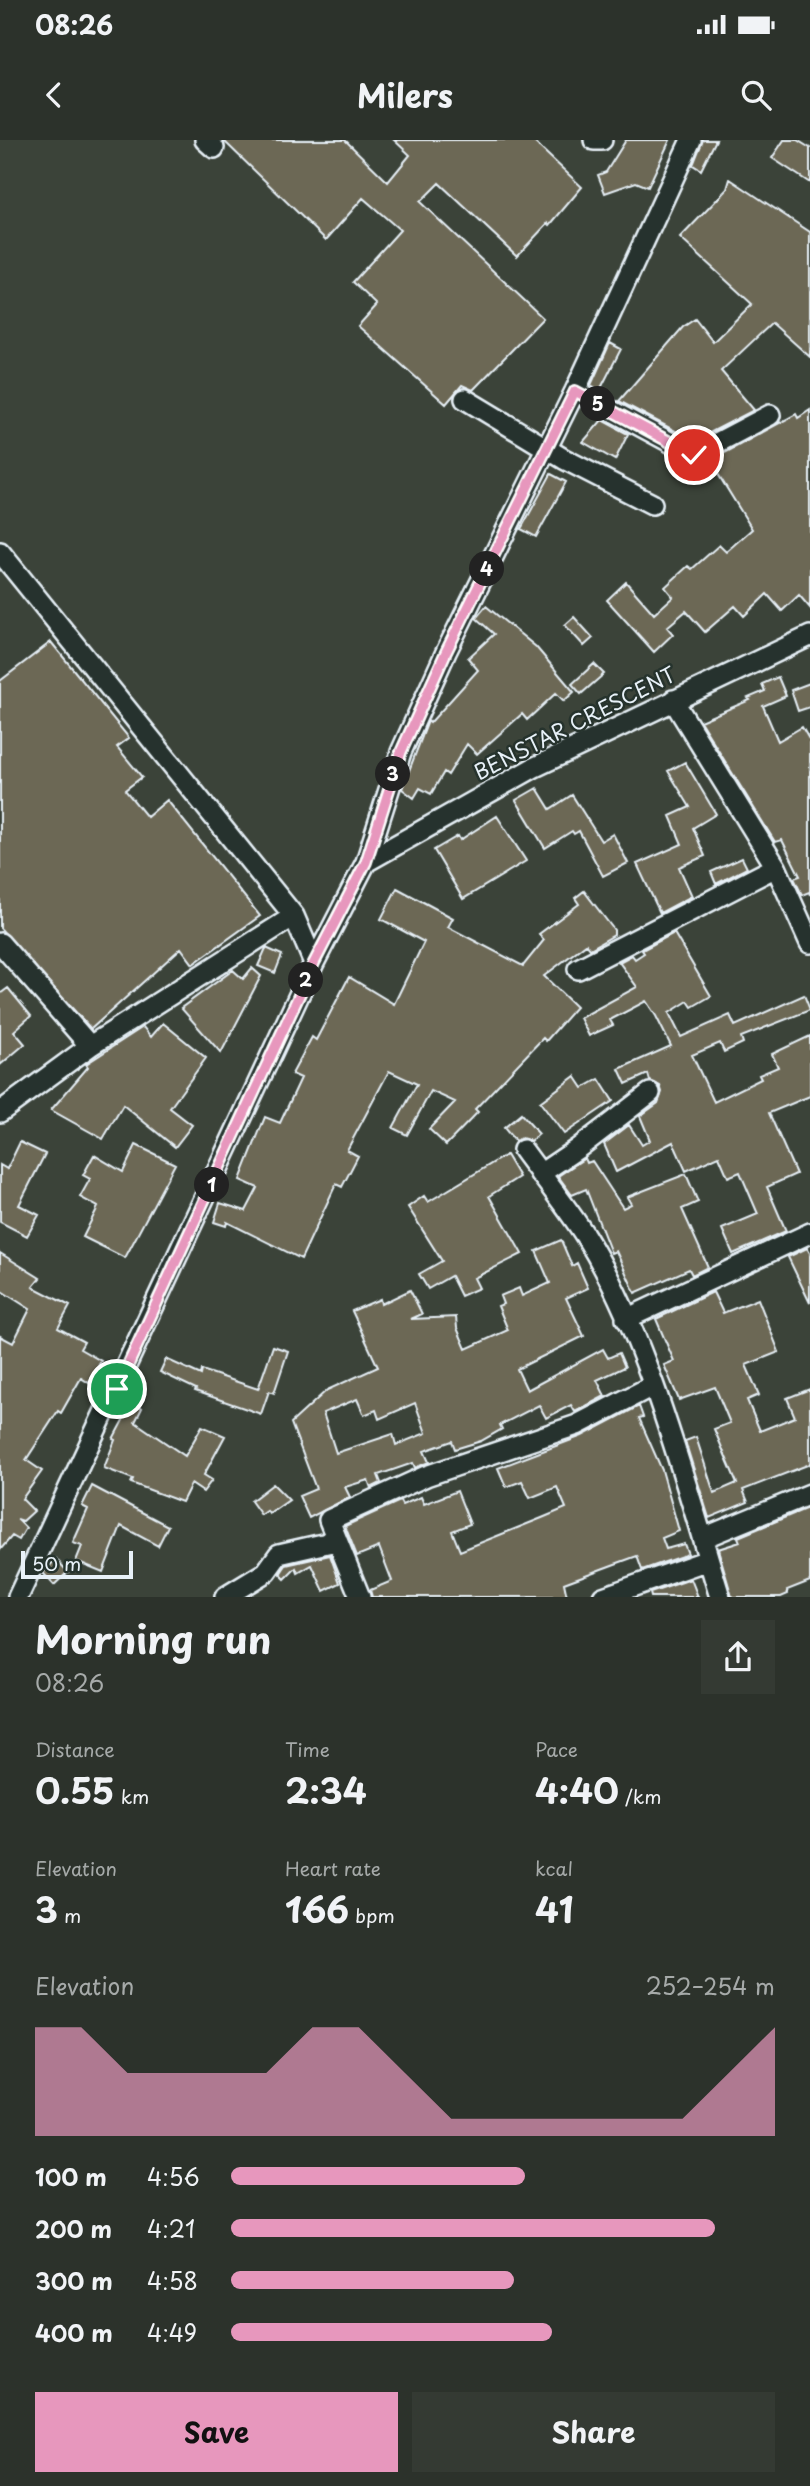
<!DOCTYPE html>
<meta charset="utf-8">
<style>
:root{--surface:#2c322b;--page:#343a33;--text:#f1f3f6;--muted:#a6aaa9;--accent:#e797bd}
body{margin:0;font-family:"Playpen Sans",sans-serif;background:var(--page);color:var(--text);height:100vh;display:flex;flex-direction:column;font-size:26px;white-space:nowrap}
*{box-sizing:border-box;margin:0}
p{font-size:23px;color:var(--muted)}
.icon{flex:none;width:38px;height:38px;fill:none;stroke:currentColor;stroke-width:2;stroke-linecap:round;stroke-linejoin:round}
.map{position:relative;height:1457px;overflow:hidden}
.sheet{display:flex;flex-direction:column;background:var(--surface);flex:1}
.sheet>*{flex:none}
.scale{position:absolute;left:21px;bottom:18px;width:112px;box-sizing:border-box;padding-left:7px;border:4px solid #e8f1f8;border-top:0;font-size:19px;line-height:24px;white-space:nowrap;color:#e8f1f8;-webkit-text-stroke:5px #26332d;paint-order:stroke}
.pin{position:absolute;display:grid;place-items:center;width:60px;height:60px;color:#fff;margin:-30px;border:4px solid #fff;border-radius:50%;box-shadow:0 2px 7px #0007}
.km{position:absolute;width:35px;height:35px;margin:-18px;border-radius:50%;background:#222;color:#fff;font-size:19px;line-height:35px;text-align:center}
.round{display:grid;place-items:center;flex:none;width:74px;height:74px;border-radius:0px;background:var(--page)}
.head{display:flex;align-items:center;justify-content:space-between;height:119px;padding:0 35px}
h1{font-size:38px;font-weight:700;line-height:52px}
.stats{display:grid;grid-template-columns:repeat(3,1fr);gap:10px;height:119px;padding:7px 35px}
.stats div{display:grid;align-content:center}
.stats b{font-size:35px;font-weight:700}
.stats small{font-size:19px;font-weight:400}
.stats p{font-size:19px}
.chart{height:196px;padding:14px 35px}
.chart p{display:flex;justify-content:space-between}
.chart svg{width:100%;height:126px;margin-top:7px;fill:var(--accent);opacity:.7}
.action{display:flex;gap:14px;margin-top:auto;padding:14px 35px}
.action a{flex:1;height:80px;border-radius:0px;background:var(--accent);color:#111;font-size:28px;font-weight:700;line-height:80px;text-align:center}
.action a+a{background:var(--page);color:var(--text)}
ul{padding:0 35px;list-style:none;font-size:23px}
li{display:grid;grid-template-columns:112px 84px 1fr;align-items:center;height:52px}
li i{height:18px;border-radius:9px;background:var(--accent)}
.status{display:flex;justify-content:space-between;align-items:center;height:49px;padding:0 35px;background:var(--surface);direction:ltr}
.status svg{height:19px;fill:currentColor}
header{display:flex;justify-content:space-between;align-items:center;height:91px;padding:0 35px;background:var(--surface);font-size:32px;font-weight:700}
.map>svg:first-child{display:block}
.building{fill:#6c6755;stroke:#e8f1f8;stroke-width:2;fill-rule:evenodd}
.lines{fill:none;stroke-linecap:round;stroke-linejoin:round}
.minor-casing{stroke:#e8f1f8;stroke-width:24}
.minor{stroke:#26332d;stroke-width:19}
.route-casing{stroke:#fff;stroke-width:14}
.route{stroke:#e797bd;stroke-width:9}
.labels{text-anchor:middle;stroke-width:5;stroke-linejoin:round;paint-order:stroke}
.street-label{font-size:21px;fill:#e8f1f8;stroke:#26332d}
</style>
<div class="status"><b>08:26</b><svg viewBox="0 0 49 12"><path d="M0 12V9h3v3zM5 12V6h3v6zM10 12V3h3v9zM15 12V0h3v12zM26 1h20v11H26zM47 4h2v5h-2z"/></svg></div>
<header><svg class="icon" aria-label="back" viewBox="0 0 24 24"><path d="M15 5l-7 7 7 7"/></svg>Milers<svg class="icon" aria-label="search" viewBox="0 0 24 24"><circle cx="10" cy="10" r="6"/><path d="M15 15l6 6"/></svg></header>
<div class="map">
<svg width="810" height="1457" viewBox="0 0 810 1457">
<rect width="100%" height="100%" fill="#3b4339"/>
<filter id="ink" filterUnits="userSpaceOnUse"><feTurbulence type="fractalNoise" baseFrequency=".0143" numOctaves="2"/><feDisplacementMap in="SourceGraphic" scale="14" xChannelSelector="R" yChannelSelector="G"/><feConvolveMatrix kernelMatrix="1 2 1 2 8 2 1 2 1" color-interpolation-filters="sRGB"/></filter>
<g filter="url(#ink)">
<path class="building" d="M223,0h122l43,42 22,-27 -16,-15h138l50,47 -32,38 -2,-2 -31,33 -78,-73 -19,19 123,116 -70,72 -11,-5 -16,19 -88,-78 19,-21 -24,-23 47,-52 -37,-32 -37,42z
M626,0h44l-22,47 -12,-5 -31,11 -7,-18 8,-3z
M703,0h13l-15,30 -8,-5z
M784,0h13l13,8v35l-38,-25z
M730,39l80,53v125l-38,-34 -51,48 33,39 -60,31 -75,-40 64,-74 12,-8 18,23 39,-38 -72,-66 47,-49z
M610,203l11,6 -21,41 -9,-5z
M810,270v198l-11,-13 -17,16 -15,-17 -23,22 -9,-10 -30,26 -19,-21 -19,16 6,7 -19,18 -47,-52 19,-18 28,32 19,-17 -8,-10 23,-21 4,3 27,-24 7,7 26,-23 -42,-68 86,-47 2,4z
M602,280l26,14 -13,26 -32,-18z
M551,334l15,8 -30,55 -15,-8z
M486,466l50,41 38,45 -10,9 -8,-8 -29,27 -5,-6 -45,40 -10,-10 -19,31 -4,-3 -13,22 -11,-6 -6,10 -12,-9 26,-68 2,2 48,-53 -10,-12 26,-24 -18,-16z
M574,477l19,21 -9,8 -19,-21z
M51,502l78,96 -12,9 25,30 -17,13 22,27 20,-17 93,116 -67,48 -12,-16 -90,81 -91,-101v-247z
M594,524l10,10 -23,20 -9,-10z
M778,537l8,19 -23,10 15,35 24,-14 8,14v154l-1,-3 -7,3 -8,-17 6,-2 -18,-36 -7,2 -75,-121 50,-21 -2,-2 17,-7 -3,-7z
M810,543v24l-12,4 -7,-21z
M685,622l31,52 -23,14 12,28 -26,11 13,29 -32,17 -23,-49 45,-20 -12,-28 20,-9 -22,-36z
M537,648l13,21 22,-14 29,46 12,-7 15,29 -25,13 -24,-45 -5,3 -2,-3 -27,17 -29,-48z
M497,676l29,45 -63,38 -29,-49 24,-14 2,4z
M742,718l5,10 -31,16 -5,-12z
M397,748l56,30 -5,9 75,39 21,-26 -5,-6 40,-30 -4,-6 9,-7 30,39v5l-24,14 -4,-5 -42,32 32,31 -30,34 -3,-3 -68,71 3,3 -32,33 -17,-16 26,-27 -24,-11 -24,44 -14,-7 24,-44 -28,-13 -42,79 11,6 -16,31 -6,-3 -35,75 -74,-37 -1,4 -12,-4 6,-19 26,8 12,-23 -18,-8 25,-63 15,6 21,-45 -9,-4 20,-37 4,3 33,-63 45,27 30,-62 -43,-23z
M674,793l37,63 -19,11 -4,-6 -19,12 12,24 49,-22 5,11 69,-31 6,15 -69,27 2,6 -19,9 -4,-9 -28,12 22,47 47,-23 -2,-4 19,-8 -6,-13 38,-18v60l-41,17 27,61 -29,13 19,44 -53,23 -11,-25 36,-15 -18,-42 -12,5 -9,-21 -33,15 -13,-29 -57,30 -12,-28 25,-19 13,20 8,-5 -10,-24 18,-13 4,-11 -2,-6 -10,-5 -2,-7 -22,10 -7,-15 52,-23 -15,-30 -10,-15 -36,19 3,5 -24,11 -9,-18 57,-31 -18,-25 13,-7 3,4 9,-6 -2,-3z
M266,808l16,7 -7,18 -17,-7z
M252,828l9,8 -40,77 -40,-45 52,-38 10,9z
M8,848l23,28 -17,15 11,13 -25,21v-71z
M163,883l43,35 -36,50 22,17 -17,22 -52,-42 -20,34 -52,-29 37,-43 -2,-3 57,-37 8,10z
M575,936l8,12 16,-9 14,22 -49,33 -24,-32z
M521,974l18,20 -8,7 -9,-3 -7,3 -11,-13z
M20,1002l25,12 -26,51 20,10 -12,21 -27,-14v-57l7,4z
M136,1005l39,19 -50,94 -42,-21 15,-30 -18,-10 10,-18 -7,-4 11,-20 29,17z
M506,1015l13,22 -30,19 33,58 -48,24 5,10 -18,8 -10,-20 -23,13 -9,-15 23,-13 -34,-54 16,-11 4,6z
M585,1018l2,5 5,-2 31,47 8,-4 -4,-7 59,-23 12,28 -16,7 26,58 -16,8 -3,-6 -54,24 -19,-42 -5,2 -25,-64 -14,6 -14,-19z
M561,1100l11,26 5,-3 11,25 -22,10 18,38 -67,33 10,21 76,-41 5,9 11,-5 6,14 -28,13 8,16 -30,16 -4,-7 -25,13 -7,-13 -39,20 2,4 -21,12 -26,8 -3,-8 -28,10 5,11 -14,6 -2,-5 -35,12 3,8 -10,5 -3,-8 -23,7 5,10 -41,21 -10,-22 17,-7 -25,-66 36,-33 51,-23 -26,-56 28,-12 1,5 29,-14 12,24 -11,5 45,-2 1,11 9,21 42,-19 -10,-24 5,-2 -3,-8 19,-8 3,8 28,-13 -14,-32zM357,1259l7,16 12,-5 3,9 36,-16 11,30 -30,12 -3,-11 -57,19 -13,-40z
M807,1108l3,5v50l-22,-46z
M0,1113l40,25 -7,9 37,19 -12,22 26,14 -4,7 21,12 -12,22 -8,-5 -20,35 -3,-2 -32,49 16,11 -20,28 12,12 -11,10 -6,-2 9,9 -7,12 -7,-4 -12,14v-214l13,7 17,-34 -30,-19z
M713,1152l10,21 35,-14 21,53 -33,13 13,30 -12,5 13,31 35,-14 -8,-19 23,-9v75l-67,26 5,12 -39,16 -24,-77 11,-4 18,56 23,-10 -23,-54 16,-6 -15,-36 -36,13 -15,-35 10,-4 -18,-42z
M273,1206l15,5 -14,42 -5,-2 -8,23 -66,-23 1,-2 -36,-17 6,-13 35,16 1,-5 56,19z
M132,1263l10,5 -7,14 50,34 17,-30 23,10 -21,39 8,5 -9,12 -12,-8 -9,18 -51,-19 2,-4 -29,-11 11,-28 -2,-1z
M639,1266l4,11 -4,1 23,52 17,61 -17,7 4,11 18,-5 4,10 -46,16 -5,-14 -22,8 -51,19 3,14h-195l-2,-7 22,-9 -13,-34 -22,9 -12,-30 55,-25 2,4 19,-8 3,7 33,-13 13,33 -18,7 8,20 82,-33 24,-10 -9,-21 -27,11 -8,-17 -16,6 -8,-19 84,-32z
M273,1344l16,16 -20,14 -2,-3 -6,4 -10,-14z
M92,1346l76,40 -10,20 -37,-20 -18,46 -27,-11 6,-15 -9,-3 15,-34 -6,-3z
M810,1367v74l-23,9 1,4 -7,3h-49l-14,-48 22,-7 -2,-5z
M330,1415l10,28 -16,8 -12,-26 -14,8 -2,-5 -11,11 -5,-5 6,-9z
M56,1419l12,13 -14,13 -11,-12z
M691,1439l7,18h-47l-1,-4z"/>
<g class="lines">
<defs>
<path id="minor" d="M205,0l9,8
M594,0h8
M575,251l119,64 76,-40
M465,259l99,60 88,45
M0,412l294,364
M673,560l103,167 34,76
M366,722l167,-94 277,-132
M0,803l90,103
M578,829l198,-102
M0,972l90,-66 204,-130 20,47
M523,1010c21,29 44,57 63,87 62,101 99,246 134,360
M540,1034l37,-25 73,-56
M626,1179l184,-86
M703,1398l107,-44
M18,1457l296,-634 52,-101 35,-110 45,-100 129,-261 116,-251
M225,1457l41,-25 13,-18 57,-13
M360,1457l-31,-77 97,-44 151,-51 75,-39
M603,1457l105,-37"/>
</defs>
<use href="#minor" class="minor-casing"/>
<use href="#minor" class="minor"/>
</g>
</g>
<g class="lines" filter="url(#ink)">
<defs>
<path id="route" d="M117,1249l197,-426 52,-101 35,-110 45,-100 129,-261 119,64"/>
</defs>
<use href="#route" class="route-casing"/>
<use href="#route" class="route"/>
</g>
<g class="labels">
<g class="street-label">
<text transform="translate(575 584) rotate(-27)" y="7">BENSTAR CRESCENT</text>
</g>
</g>
</svg>
<div class="scale">50 m</div>
<div class="pin" style="left:117px;top:1249px;background:#1e9e55"><svg class="icon" aria-label="arrive" viewBox="0 0 24 24"><path d="M6 21V4h12l-3 4 3 4H6"/></svg></div>
<div class="pin" style="left:694px;top:315px;background:#d93025"><svg class="icon" aria-label="check" viewBox="0 0 24 24"><path d="M5 12l5 5 9-10"/></svg></div>
<b class="km" style="left:212px;top:1045px">1</b>
<b class="km" style="left:306px;top:840px">2</b>
<b class="km" style="left:393px;top:634px">3</b>
<b class="km" style="left:487px;top:429px">4</b>
<b class="km" style="left:598px;top:264px">5</b>
</div>
<section class="sheet">
<div class="head"><div><h1>Morning run</h1><p>08:26</p></div><a class="round"><svg class="icon" aria-label="share" viewBox="0 0 24 24"><path d="M12 15V3M7 8l5-5 5 5M5 13v7h14v-7"/></svg></a></div>
<div class="stats">
<div><p>Distance</p><b>0.55<small> km</small></b></div>
<div><p>Time</p><b>2:34</b></div>
<div><p>Pace</p><b>4:40<small> /km</small></b></div>
</div>
<div class="stats">
<div><p>Elevation</p><b>3<small> m</small></b></div>
<div><p>Heart rate</p><b>166<small> bpm</small></b></div>
<div><p>kcal</p><b>41</b></div>
</div>
<div class="chart"><p><span>Elevation</span>252–254 m</p>
<svg viewBox="0 0 160 44" preserveAspectRatio="none"><path d="M0 44V6L10 6L20 22L30 22L40 22L50 22L60 6L70 6L80 22L90 38L100 38L110 38L120 38L130 38L140 38L150 22L160 6V44z"/></svg>
</div>
<ul>
<li><b>100 m</b>4:56<i style="width:54%"></i></li>
<li><b>200 m</b>4:21<i style="width:89%"></i></li>
<li><b>300 m</b>4:58<i style="width:52%"></i></li>
<li><b>400 m</b>4:49<i style="width:59%"></i></li>
</ul>
<div class="action"><a>Save</a><a>Share</a></div>
</section>
